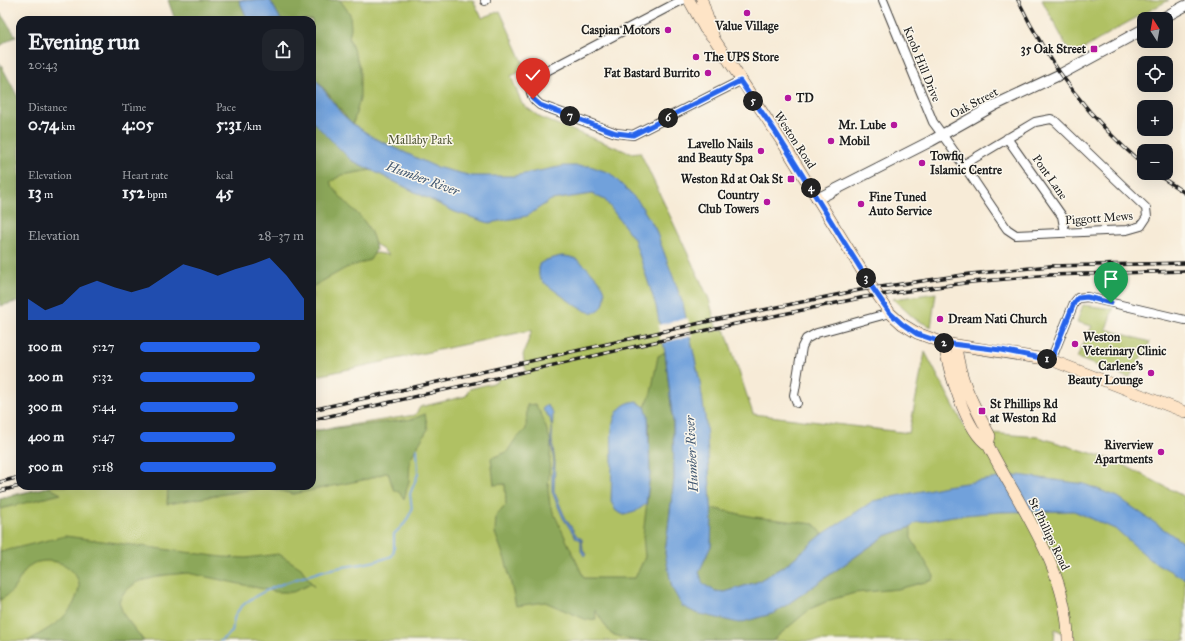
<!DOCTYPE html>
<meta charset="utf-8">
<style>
:root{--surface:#171b24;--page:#20242c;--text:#f1f3f6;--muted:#9ea1a6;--accent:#2563eb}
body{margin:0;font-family:"IM FELL Great Primer",serif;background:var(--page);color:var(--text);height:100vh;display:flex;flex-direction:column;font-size:15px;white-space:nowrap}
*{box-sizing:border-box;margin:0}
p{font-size:13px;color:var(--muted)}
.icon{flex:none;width:22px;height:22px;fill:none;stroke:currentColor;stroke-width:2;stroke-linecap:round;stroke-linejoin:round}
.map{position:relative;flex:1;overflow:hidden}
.panel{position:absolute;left:16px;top:16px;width:300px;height:474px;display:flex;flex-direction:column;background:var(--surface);border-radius:12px;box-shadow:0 4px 16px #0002}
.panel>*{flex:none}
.needle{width:26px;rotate:349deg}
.buttons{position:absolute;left:1137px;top:12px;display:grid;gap:8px}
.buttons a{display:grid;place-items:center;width:36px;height:36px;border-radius:8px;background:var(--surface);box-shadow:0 4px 16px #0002;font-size:20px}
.pin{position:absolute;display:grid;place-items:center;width:34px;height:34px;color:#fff;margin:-41px -17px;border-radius:50% 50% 50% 0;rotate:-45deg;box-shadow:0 0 4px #0007}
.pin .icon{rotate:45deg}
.km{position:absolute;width:20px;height:20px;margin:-10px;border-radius:50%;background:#222;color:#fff;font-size:11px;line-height:20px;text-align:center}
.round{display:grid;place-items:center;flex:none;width:42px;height:42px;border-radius:12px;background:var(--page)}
.summary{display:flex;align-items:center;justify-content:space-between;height:68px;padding:0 12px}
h1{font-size:22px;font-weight:700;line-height:30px}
.stats{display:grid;grid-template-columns:repeat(3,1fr);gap:6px;height:68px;padding:4px 12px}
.stats div{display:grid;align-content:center}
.stats b{font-size:17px;font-weight:700}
.stats small{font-size:11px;font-weight:400}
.stats p{font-size:11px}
.chart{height:112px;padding:8px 12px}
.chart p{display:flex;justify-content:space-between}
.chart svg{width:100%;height:72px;margin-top:4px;fill:var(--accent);opacity:.7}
ul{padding:0 12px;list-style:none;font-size:13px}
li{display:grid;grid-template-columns:64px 48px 1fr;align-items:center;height:30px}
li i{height:10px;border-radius:5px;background:var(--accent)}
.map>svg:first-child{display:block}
.green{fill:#b0c164;stroke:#666e40}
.forest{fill:#8ca75a;stroke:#54623b}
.water{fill:#71a1db;stroke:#465e7c}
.pier{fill:#f7ebd7}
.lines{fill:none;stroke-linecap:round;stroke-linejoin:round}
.stream{stroke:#71a1db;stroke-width:2}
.minor-casing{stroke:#3d3b38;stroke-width:10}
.tertiary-casing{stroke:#3d3b38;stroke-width:12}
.secondary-casing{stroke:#3d3b38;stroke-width:12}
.minor{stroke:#fff;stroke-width:8}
.tertiary{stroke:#fff;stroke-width:10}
.secondary{stroke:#fee4c6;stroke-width:11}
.rail-casing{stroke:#1c1c1c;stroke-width:3.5}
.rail{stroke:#fbf7ec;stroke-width:2;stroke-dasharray:6;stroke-linecap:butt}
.route-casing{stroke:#fff;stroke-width:8}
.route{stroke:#2563eb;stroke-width:5}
.poi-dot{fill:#b5179e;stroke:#fbf7ec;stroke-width:1.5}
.labels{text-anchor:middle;stroke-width:3;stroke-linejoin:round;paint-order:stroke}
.poi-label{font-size:12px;font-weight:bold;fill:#1c1c1c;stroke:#fbf7ec;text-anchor:end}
.street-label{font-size:12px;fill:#1c1c1c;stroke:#fbf7ec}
.park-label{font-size:12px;fill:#505635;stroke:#fbf7ec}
.water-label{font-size:13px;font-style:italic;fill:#425872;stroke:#fbf7ec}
</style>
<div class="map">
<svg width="1185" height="641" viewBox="0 0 1185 641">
<rect width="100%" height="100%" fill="#fbf7ec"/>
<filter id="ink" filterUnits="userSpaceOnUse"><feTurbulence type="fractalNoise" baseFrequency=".025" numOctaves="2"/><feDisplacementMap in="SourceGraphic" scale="8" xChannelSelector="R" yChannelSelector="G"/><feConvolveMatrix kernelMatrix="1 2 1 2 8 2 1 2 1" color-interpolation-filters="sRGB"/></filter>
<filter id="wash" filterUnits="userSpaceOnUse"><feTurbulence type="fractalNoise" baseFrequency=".012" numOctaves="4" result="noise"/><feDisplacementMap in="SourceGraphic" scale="16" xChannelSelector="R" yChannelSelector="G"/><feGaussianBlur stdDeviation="0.9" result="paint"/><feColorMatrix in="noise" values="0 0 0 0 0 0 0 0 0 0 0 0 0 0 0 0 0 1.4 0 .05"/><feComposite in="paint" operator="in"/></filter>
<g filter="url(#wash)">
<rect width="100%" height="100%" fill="#f7ebd7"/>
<path class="green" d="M174,0h299l9,18 18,-7 26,58 -15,7 11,28 19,14 89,35 10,-1 69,147 8,31 8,-1 28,85 156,19 16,-81 42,79 71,6 76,23 71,37v144h-105l-25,-12 -1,12h-1054v-143l52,-12h260v-57l6,1 97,-15 5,-8 46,-11 3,-7 28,-7 1,-3 28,-6 -3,-18 9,-25 -220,47v-100l38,-17 27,-7 12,2 -77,-63v-172h-126z
M1042,0h127l-46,25 -51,31z
M936,293l-5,34 -16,-8 -22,-20z
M1083,305l30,4 -7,20 44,13 -21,36 -52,-20 15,-32 -15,-4z"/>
<path class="forest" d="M168,0h71l9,20h-73z
M270,0h70l10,14 1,14 -2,10 11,30v31l-7,25c-15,-14 -25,-35 -41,-47v-57h-31z
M0,13l16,23 -16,10z
M0,63l20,38v200l-20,5z
M312,121l39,39 21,10 -30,5 -12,7c15,27 41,33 46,68l-6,10 -24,8 -34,19z
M665,352l8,70 1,57 -9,74 7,35 103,25 110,-77 26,-9v11l23,38 -1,4 -35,9 -43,4 -25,7 -20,9 -38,32h-137l-24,-7 -16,-24 1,9 -9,1 -42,-18 -29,4 -10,-44 -11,-29 1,-17 10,-11 -1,-21 -11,1 -3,-27 16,-6 7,-11 12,-12 1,-24 8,-1 7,12 9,26 -3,47 2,16 34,73h51l10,-21 -2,-21 7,-62 -1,-51 -4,-16 6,-14 7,-37z
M425,414l3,15 -18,30 -1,22 -5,18 -4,-6 -7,-4 -5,-17 -20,7 -75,15 -28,-7 -98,17 1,-18h144v-55l101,-12z
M48,487l13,7 -61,15v-10z
M711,508l43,9 60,7 9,10 -37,31 -29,17 -32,10 -10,-1 -13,-7 -3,-12 12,-26z
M65,536l157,21 24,1 33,-4 22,14 13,19 -3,-3 -18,8h-16l-89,-19 -23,2 -28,7 -13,10 -5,9 4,13 21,27h-116c19,-12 40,-21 48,-43 5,-12 4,-18 -4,-27 -8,-9 -22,-12 -34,-9 -14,2 -19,22 -28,31 -3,3 -7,5 -10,7v-48z"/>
<path class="water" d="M239,0h31l11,20h-33z
M312,77l5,4 24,32 12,11 23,15 60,28 36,9h42l50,-10h26l20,7 28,28 17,27 28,76 17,78 6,42 6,93 -1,29 -12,26 4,12 12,7 10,1 32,-10 29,-17 37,-31 50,-33 73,-15 72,-11 66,9 34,13 67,47v35l-33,-18 -35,-31 -43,-19 -75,1 -46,4 -38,7 -4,4 -26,9 -110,77 -36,10 -43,-10 -14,-7 -10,-18 -7,-35 9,-74 -1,-57 -8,-70 -9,-46 -22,-67 -29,-39 -13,-6 -41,6 -24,16 -38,7 -34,-11 -104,-52 -39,-39z
M561,256c6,0 13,1 18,5 6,4 23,21 25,27 3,12 -1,26 -15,24 -9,-2 -38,-24 -47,-31l-3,-5v-12l7,-4z
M636,401l9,6 3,8 2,59 -4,30 -11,8 -11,3 -8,-4 -5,-9c0,-13 1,-27 1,-40 0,-23 -6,-57 24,-61z
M547,405l5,6 1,3 -1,26 3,23 -1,28 11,26 12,19 5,3 1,11 3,5 -2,1 -3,-5v-11l-5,-2 -13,-20 -11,-26v-19l2,-10 -3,-24 1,-12 -2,-9 -8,-9z"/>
<path class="pier" d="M688,318l4,18 -31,7 -3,-18z"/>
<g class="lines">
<path class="stream" d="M220,641l12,-9c1,-5 1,-13 4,-18 11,-22 66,-37 90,-44 22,-5 44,-5 66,-14l2,-6v-16l11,-11 7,-13 -2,-16 8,-20 -1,-25"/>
</g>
</g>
<g filter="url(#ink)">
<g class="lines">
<defs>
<path id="minor" d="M682,0l-145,76 -7,8c0,9 2,15 10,21l76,28 17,2 107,-54
M883,0l50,122c26,35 49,71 74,107l9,6 111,-5 14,-4 6,-9 -1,-9 -91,-87 -4,-2 -16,3 -72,43
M485,1l1,-1
M1007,138l55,78 3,16
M1051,360l23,-57 4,-5 9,-1 98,23
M797,403l-3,-8 1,-5 7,-43 4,-8 11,-6 73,-20"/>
<path id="tertiary" d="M1161,19l24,-13
M817,199l114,-58 64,-36 66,-31 83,-45"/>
<path id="secondary" d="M689,0l16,29 10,11 71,108 86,139 18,26 12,11 15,9 27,10 107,17 134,52
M702,0l12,38
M944,343c4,26 22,89 44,102 31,61 80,124 80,196
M956,345c3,34 18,61 34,91l-2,9"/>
</defs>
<use href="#minor" class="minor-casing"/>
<use href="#tertiary" class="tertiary-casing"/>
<use href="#secondary" class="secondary-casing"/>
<use href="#minor" class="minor"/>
<use href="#tertiary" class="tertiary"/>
<use href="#secondary" class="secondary"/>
<defs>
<path id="rail" d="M1018,0c30,63 72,120 126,165
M1155,173l30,20
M312,410l402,-90 146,-30 110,-16 80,-8 135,-3
M312,420l404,-92 149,-31 107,-15 78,-7 135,-4
M0,482l20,-5
M0,491l20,-5"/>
</defs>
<use href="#rail" class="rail-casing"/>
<use href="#rail" class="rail"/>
</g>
</g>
<g class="lines" filter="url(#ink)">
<defs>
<path id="route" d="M533,99l7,6 76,28 17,2 107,-54 35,50 97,156 18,26 12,11 15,10 27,9 57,7 50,10 23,-57 4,-5 9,-1 24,6"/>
</defs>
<use href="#route" class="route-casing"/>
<use href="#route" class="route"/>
</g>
<g class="poi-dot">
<circle cx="747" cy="13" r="4"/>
<circle cx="668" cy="30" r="4"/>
<rect x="1090" y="45" width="8" height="8" rx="2"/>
<circle cx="696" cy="57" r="4"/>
<circle cx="708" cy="73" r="4"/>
<circle cx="788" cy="98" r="4"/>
<circle cx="894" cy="125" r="4"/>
<circle cx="831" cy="141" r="4"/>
<circle cx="761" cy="151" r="4"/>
<circle cx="922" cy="163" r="4"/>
<rect x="787" y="175" width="8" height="8" rx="2"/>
<circle cx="767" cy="202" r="4"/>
<circle cx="861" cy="204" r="4"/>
<circle cx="940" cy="319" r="4"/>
<circle cx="1075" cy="344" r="4"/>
<circle cx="1151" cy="373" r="4"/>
<rect x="978" y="407" width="8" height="8" rx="2"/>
<circle cx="1161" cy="452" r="4"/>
</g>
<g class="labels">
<g class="poi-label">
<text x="747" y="30" text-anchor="middle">Value Village</text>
<text x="660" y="34">Caspian Motors</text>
<text x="1086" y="53">35 Oak Street</text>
<text x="704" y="61" text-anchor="start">The UPS Store</text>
<text x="700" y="77">Fat Bastard Burrito</text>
<text x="796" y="102" text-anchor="start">TD</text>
<text x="886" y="129">Mr. Lube</text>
<text x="839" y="145" text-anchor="start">Mobil</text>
<text x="753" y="148">Lavello Nails<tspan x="753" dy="14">and Beauty Spa</tspan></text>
<text x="930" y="160" text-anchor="start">Towfiq<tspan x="930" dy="14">Islamic Centre</tspan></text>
<text x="783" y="183">Weston Rd at Oak St</text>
<text x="759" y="199">Country<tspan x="759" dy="14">Club Towers</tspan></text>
<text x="869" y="201" text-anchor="start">Fine Tuned<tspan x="869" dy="14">Auto Service</tspan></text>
<text x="948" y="323" text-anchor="start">Dream Nati Church</text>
<text x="1083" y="341" text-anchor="start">Weston<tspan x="1083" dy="14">Veterinary Clinic</tspan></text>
<text x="1143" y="370">Carlene's<tspan x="1143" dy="14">Beauty Lounge</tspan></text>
<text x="990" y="408" text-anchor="start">St Phillips Rd<tspan x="990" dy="14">at Weston Rd</tspan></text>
<text x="1153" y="449">Riverview<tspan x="1153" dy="14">Apartments</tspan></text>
</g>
<g class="street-label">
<text transform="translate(922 64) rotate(68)" y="4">Knob Hill Drive</text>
<text transform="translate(974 103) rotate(-28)" y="4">Oak Street</text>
<text transform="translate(795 140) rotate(57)" y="4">Weston Road</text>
<text transform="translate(1050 177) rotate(55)" y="4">Pont Lane</text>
<text transform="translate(1099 218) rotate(-4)" y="4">Piggott Mews</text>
<text transform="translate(1049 534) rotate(64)" y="4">St Phillips Road</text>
</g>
<g class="park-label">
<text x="420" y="144">Mallaby Park</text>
</g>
<g class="water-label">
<text transform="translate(423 178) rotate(20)" y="5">Humber River</text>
<text transform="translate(691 454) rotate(-93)" y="5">Humber River</text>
</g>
</g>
</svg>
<div class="buttons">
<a><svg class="needle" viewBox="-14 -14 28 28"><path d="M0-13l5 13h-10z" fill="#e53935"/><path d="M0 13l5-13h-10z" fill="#9ea1a6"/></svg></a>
<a><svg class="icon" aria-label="locate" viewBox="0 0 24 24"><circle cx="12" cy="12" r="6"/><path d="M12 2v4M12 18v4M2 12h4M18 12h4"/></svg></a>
<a>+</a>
<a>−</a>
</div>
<div class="pin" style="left:1111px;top:303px;background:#1e9e55"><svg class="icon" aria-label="arrive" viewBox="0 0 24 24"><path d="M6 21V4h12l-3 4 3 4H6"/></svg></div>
<div class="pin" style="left:533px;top:99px;background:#d93025"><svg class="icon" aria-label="check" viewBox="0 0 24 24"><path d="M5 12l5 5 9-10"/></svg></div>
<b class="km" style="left:1047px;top:359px">1</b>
<b class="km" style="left:944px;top:343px">2</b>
<b class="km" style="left:866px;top:278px">3</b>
<b class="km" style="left:811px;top:188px">4</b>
<b class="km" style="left:753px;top:101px">5</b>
<b class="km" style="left:668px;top:118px">6</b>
<b class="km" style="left:570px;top:116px">7</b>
<section class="panel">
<div class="summary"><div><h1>Evening run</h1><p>20:43</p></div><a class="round"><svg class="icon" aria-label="share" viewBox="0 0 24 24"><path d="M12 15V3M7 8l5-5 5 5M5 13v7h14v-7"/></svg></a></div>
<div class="stats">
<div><p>Distance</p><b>0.74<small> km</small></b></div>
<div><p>Time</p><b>4:05</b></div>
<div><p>Pace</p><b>5:31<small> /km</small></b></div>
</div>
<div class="stats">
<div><p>Elevation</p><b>13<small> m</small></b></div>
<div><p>Heart rate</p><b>152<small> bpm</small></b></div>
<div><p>kcal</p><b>45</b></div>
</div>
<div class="chart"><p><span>Elevation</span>28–37 m</p>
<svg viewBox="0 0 160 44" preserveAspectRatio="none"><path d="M0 44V31L10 38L20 34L30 24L40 20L50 24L60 27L70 24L80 17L90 10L100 13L110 17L120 13L130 10L140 6L150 17L160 31V44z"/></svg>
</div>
<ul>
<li><b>100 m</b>5:27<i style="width:73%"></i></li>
<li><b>200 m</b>5:32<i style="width:70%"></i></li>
<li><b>300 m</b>5:44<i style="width:60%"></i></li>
<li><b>400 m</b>5:47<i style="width:58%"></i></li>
<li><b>500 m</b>5:18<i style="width:83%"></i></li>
</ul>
</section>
</div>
